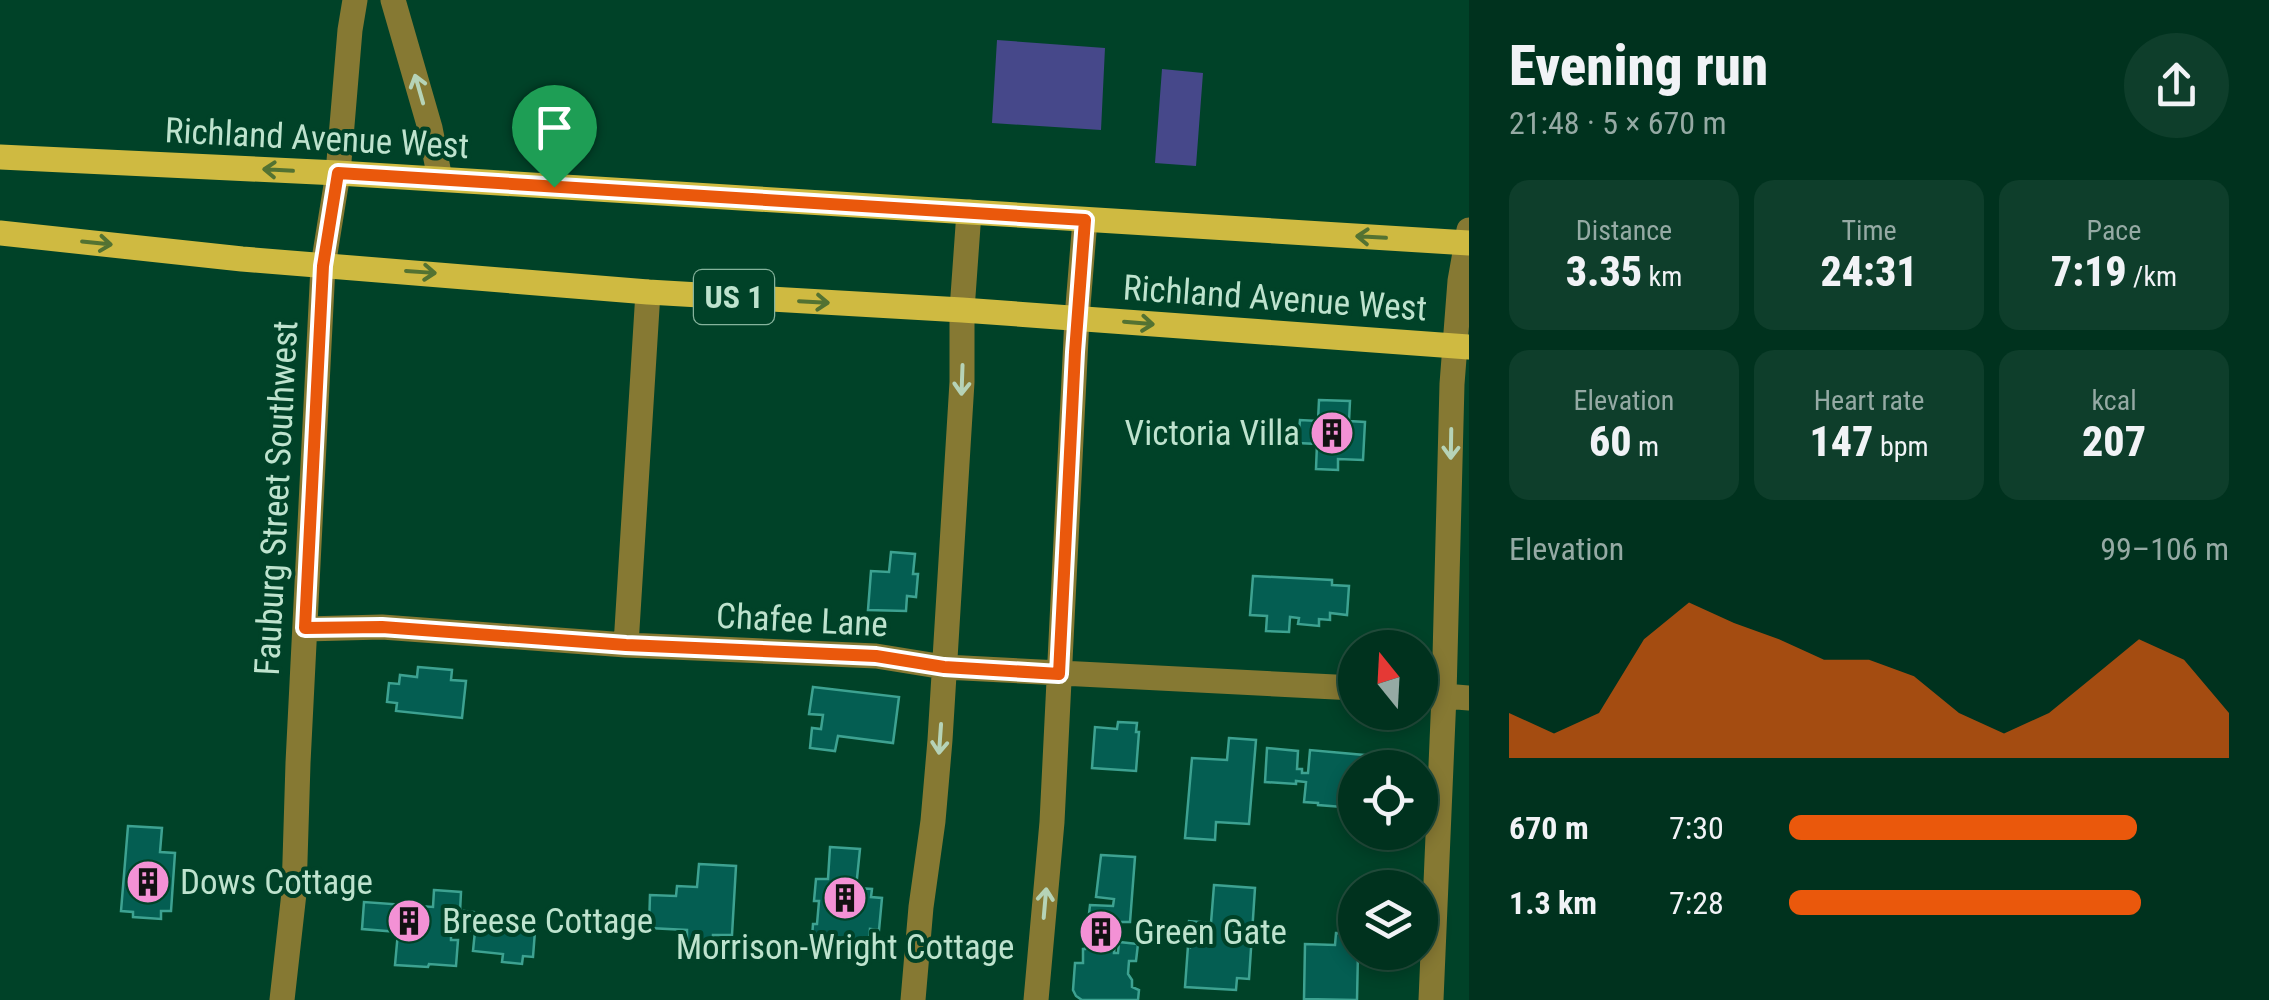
<!DOCTYPE html>
<meta charset="utf-8">
<style>
:root{--surface:#00321e;--page:#0e3e2b;--text:#f1f3f6;--muted:#95aaa4;--line:#224d3c;--accent:#ea580c}
body{margin:0;font-family:"Roboto Condensed",sans-serif;background:var(--page);color:var(--text);height:100vh;display:flex;flex-direction:column;font-size:38px;white-space:nowrap}
*{box-sizing:border-box;margin:0}
p{font-size:32px;color:var(--muted)}
.icon{flex:none;width:55px;height:55px;fill:none;stroke:currentColor;stroke-width:2;stroke-linecap:round;stroke-linejoin:round}
.map{position:relative;flex:1;overflow:hidden}
.details{display:flex;flex-direction:column;background:var(--surface);width:800px}
.details>*{flex:none}
.needle{width:65px;rotate:342deg}
.buttons{position:absolute;left:1338px;top:630px;display:grid;gap:20px}
.buttons a{display:grid;place-items:center;width:100px;height:100px;border-radius:50%;background:var(--surface);box-shadow:0 5px 15px #0003,0 0 0 2px var(--line);font-size:50px}
.pin{position:absolute;display:grid;place-items:center;width:85px;height:85px;color:#fff;margin:-102px -42px;border-radius:50% 50% 50% 0;rotate:-45deg;box-shadow:0 0 10px #0007}
.pin .icon{rotate:45deg}
.round{display:grid;place-items:center;flex:none;width:105px;height:105px;border-radius:52px;background:var(--page)}
.overview{display:flex;align-items:center;justify-content:space-between;height:170px;padding:0 40px}
h1{font-size:55px;font-weight:800;line-height:75px}
.stats{display:grid;grid-template-columns:repeat(3,1fr);gap:15px;height:170px;padding:10px 40px}
.stats div{display:grid;align-content:center;border-radius:20px;background:var(--page);text-align:center}
.stats b{font-size:42px;font-weight:800}
.stats small{font-size:28px;font-weight:400}
.stats p{font-size:28px}
.chart{height:280px;padding:20px 40px}
.chart p{display:flex;justify-content:space-between}
.chart svg{width:100%;height:180px;margin-top:10px;fill:var(--accent);opacity:.7}
ul{padding:0 40px;list-style:none;font-size:32px}
li{display:grid;grid-template-columns:160px 120px 1fr;align-items:center;height:75px}
li i{height:25px;border-radius:12px;background:var(--accent)}
main{display:flex;flex:1;min-height:0}
.map>svg:first-child{display:block}
.green{fill:#46488a}
.building{fill:#045e52;stroke:#3da291;stroke-width:2.5}
.lines{fill:none;stroke-linecap:round;stroke-linejoin:round}
.minor{stroke:#867933;stroke-width:25}
.major{stroke:#cfba41;stroke-width:25}
.oneway{stroke:#b6d3b7}
.oneway2{stroke:#537232}
.route-casing{stroke:#fff;stroke-width:20}
.route{stroke:#ea580c;stroke-width:12}
.labels{text-anchor:middle;stroke-width:8;stroke-linejoin:round;paint-order:stroke}
.shield{fill:#004228;stroke:#85b39c;stroke-width:2.5}
.shield-label{font-size:32px;font-weight:bold;fill:#bee3ce}
.street-label{font-size:35px;fill:#bee3ce;stroke:#004228}
.poi-label{font-size:35px;fill:#bee3ce;stroke:#004228;text-anchor:start}
</style>
<main>
<div class="map">
<svg width="1469" height="1000" viewBox="0 0 1469 1000">
<rect width="100%" height="100%" fill="#004228"/>
<path class="green" d="M997,40l108,8 -4,82 -109,-7z
M1162,69l41,4 -7,93 -41,-3z"/>
<path class="building" d="M1319,400l31,1 -1,20 16,1 -2,38 -25,-1v11l-22,-1 1,-25 -19,-1 2,-23 18,1z
M891,552l24,2 -2,20h5l-2,23 -9,-1 -1,15 -38,-1 3,-39 18,1z
M1253,576l79,4v5l17,1 -2,29 -17,-2v7l-11,-1v7l-21,-2 1,-6 -9,-1 -1,15 -23,-1 1,-15 -17,-1z
M418,667l34,3 -1,10 15,1 -4,37 -66,-7 1,-8 -10,-1 2,-19 10,1 1,-9 17,2z
M813,687l86,10 -6,46 -55,-7 -3,15 -25,-3 2,-20 9,1 2,-14 -14,-1z
M1118,722l19,1 -1,9h3l-3,39 -44,-3 3,-41 22,2z
M1229,738l27,2 -7,84 -33,-2 -1,18 -30,-2 7,-80 35,2z
M1267,748l31,3 -1,18h5v4h6l2,-23 65,6 -1,12h-19v40l-37,-3v-2l-14,-1 2,-20 -10,-1v3l-31,-2z
M128,826l34,2 -2,24 15,1 -4,58h-10v8l-28,-2v-5l-12,-1z
M830,847l30,2 -4,39 16,1 -1,8 11,1 -3,32 -9,-1 -1,14 -7,-1v6l-45,-3v-7h-5l1,-14h4l2,-23h-5l2,-22h12z
M1101,855l34,2 -5,65h-13l-3,31h4l1,-11 19,2 -2,17h-7l-1,13 4,6v7l7,3 -1,10h-56l-6,-4 -3,-6 2,-27h8v-14h2l5,-44 23,1 1,-7 -18,-2z
M699,864l37,2 -4,69h-19v8l-26,-2v-11l-38,-2 1,-33 26,1 1,-10 20,1z
M1214,885l41,3 -6,91 -12,-1 -1,12 -51,-3 3,-41 2,1 1,-9h-4l2,-17 22,2z
M434,890l27,2 -1,20h-4l-1,19 -4,-1v10h7l-2,26 -27,-2 -1,3 -33,-2 3,-33 -36,-3 2,-27 69,5z
M464,911l19,2 -1,13 53,5 -2,26 -10,-1 -1,8 -20,-2 1,-8 -30,-3 2,-20 -13,-1z
M1336,933l17,1 -1,11h3v7h3l-1,48 -53,-1 1,-55 30,1z"/>
<g class="lines">
<path class="minor" d="M393,0l37,128 10,51
M305,629l77,-2 244,18 250,11 68,11 411,21
M626,645l22,-353
M1420,694l49,4
M282,1000l12,-107 4,-130 25,-497 15,-93 12,-143 5,-30
M913,1000l8,-93 12,-86 7,-81 22,-358v-72l7,-98
M1036,1000l16,-178 25,-504 8,-98
M1431,1000l13,-305 8,-311 8,-103 9,-51"/>
<path class="major" d="M0,157l338,16 1131,70
M0,233l242,26 406,33 314,18 507,37"/>
</g>
<defs><path id="oneway-shaft" d="M-6 0H5M1.5-3L5.5 0L1.5 3" fill="none" stroke-width="1.6" stroke-linecap="round" stroke-linejoin="round" transform="scale(2.5)"/></defs>
<g class="oneway">
<use href="#oneway-shaft" transform="translate(419 89) rotate(-106)"/>
<use href="#oneway-shaft" transform="translate(962 380) rotate(92)"/>
<use href="#oneway-shaft" transform="translate(1451 444) rotate(91)"/>
<use href="#oneway-shaft" transform="translate(940 739) rotate(94)"/>
<use href="#oneway-shaft" transform="translate(1045 903) rotate(-85)"/>
</g>
<g class="oneway2">
<use href="#oneway-shaft" transform="translate(278 170) rotate(-177)"/>
<use href="#oneway-shaft" transform="translate(1371 237) rotate(-177)"/>
<use href="#oneway-shaft" transform="translate(97 243) rotate(6)"/>
<use href="#oneway-shaft" transform="translate(421 272) rotate(4)"/>
<use href="#oneway-shaft" transform="translate(814 302) rotate(3)"/>
<use href="#oneway-shaft" transform="translate(1139 323) rotate(5)"/>
</g>
<g class="lines">
<defs>
<path id="route" d="M338,173l747,47 -10,132 -16,322 -115,-7 -68,-11 -250,-11 -244,-18 -77,1 18,-362z"/>
</defs>
<use href="#route" class="route-casing"/>
<use href="#route" class="route"/>
</g>
<defs>
<symbol id="building-disc" viewBox="-11 -11 22 22"><circle r="9.5" fill="#f391d5" stroke="#004228"/><path d="M-4-6H4V6H1V3H-1V6H-4ZM-2.5-4.3h1.7v1.8h-1.7ZM.8-4.3h1.7v1.8H.8ZM-2.5-1h1.7V.8h-1.7ZM.8-1h1.7V.8H.8Z" fill="#111"/></symbol>
</defs>
<g fill-rule="evenodd">
<use href="#building-disc" x="1307" y="408" width="50" height="50"/>
<use href="#building-disc" x="123" y="857" width="50" height="50"/>
<use href="#building-disc" x="820" y="873" width="50" height="50"/>
<use href="#building-disc" x="384" y="896" width="50" height="50"/>
<use href="#building-disc" x="1076" y="907" width="50" height="50"/>
</g>
<g class="labels">
<rect class="shield" x="694" y="270" width="80" height="54" rx="8"/>
<g class="shield-label">
<text x="734" y="308">US 1</text>
</g>
<g class="street-label">
<text transform="translate(317 138) rotate(3)" y="12">Richland Avenue West</text>
<text transform="translate(1275 298) rotate(4)" y="12">Richland Avenue West</text>
<text transform="translate(276 498) rotate(-87)" y="12">Fauburg Street Southwest</text>
<text transform="translate(802 620) rotate(3)" y="12">Chafee Lane</text>
</g>
<g class="poi-label">
<text x="1300" y="445" text-anchor="end">Victoria Villa</text>
<text x="180" y="894">Dows Cottage</text>
<text x="442" y="933">Breese Cottage</text>
<text x="1134" y="944">Green Gate</text>
<text x="845" y="959" text-anchor="middle">Morrison-Wright Cottage</text>
</g>
</g>
</svg>
<div class="buttons">
<a><svg class="needle" viewBox="-14 -14 28 28"><path d="M0-13l5 13h-10z" fill="#e53935"/><path d="M0 13l5-13h-10z" fill="#95aaa4"/></svg></a>
<a><svg class="icon" aria-label="locate" viewBox="0 0 24 24"><circle cx="12" cy="12" r="6"/><path d="M12 2v4M12 18v4M2 12h4M18 12h4"/></svg></a>
<a><svg class="icon" aria-label="layers" viewBox="0 0 24 24"><path d="M12 4l9 5-9 5-9-5zM3 14l9 5 9-5"/></svg></a>
</div>
<div class="pin" style="left:554px;top:187px;background:#1e9e55"><svg class="icon" aria-label="arrive" viewBox="0 0 24 24"><path d="M6 21V4h12l-3 4 3 4H6"/></svg></div>
</div>
<section class="details">
<div class="overview"><div><h1>Evening run</h1><p>21:48 · 5 × 670 m</p></div><a class="round"><svg class="icon" aria-label="share" viewBox="0 0 24 24"><path d="M12 15V3M7 8l5-5 5 5M5 13v7h14v-7"/></svg></a></div>
<div class="stats">
<div><p>Distance</p><b>3.35<small> km</small></b></div>
<div><p>Time</p><b>24:31</b></div>
<div><p>Pace</p><b>7:19<small> /km</small></b></div>
</div>
<div class="stats">
<div><p>Elevation</p><b>60<small> m</small></b></div>
<div><p>Heart rate</p><b>147<small> bpm</small></b></div>
<div><p>kcal</p><b>207</b></div>
</div>
<div class="chart"><p><span>Elevation</span>99–106 m</p>
<svg viewBox="0 0 160 44" preserveAspectRatio="none"><path d="M0 44V33L10 38L20 33L30 15L40 6L50 11L60 15L70 20L80 20L90 24L100 33L110 38L120 33L130 24L140 15L150 20L160 33V44z"/></svg>
</div>
<ul>
<li><b>670 m</b>7:30<i style="width:79%"></i></li>
<li><b>1.3 km</b>7:28<i style="width:80%"></i></li>
</ul>
</section>
</main>
